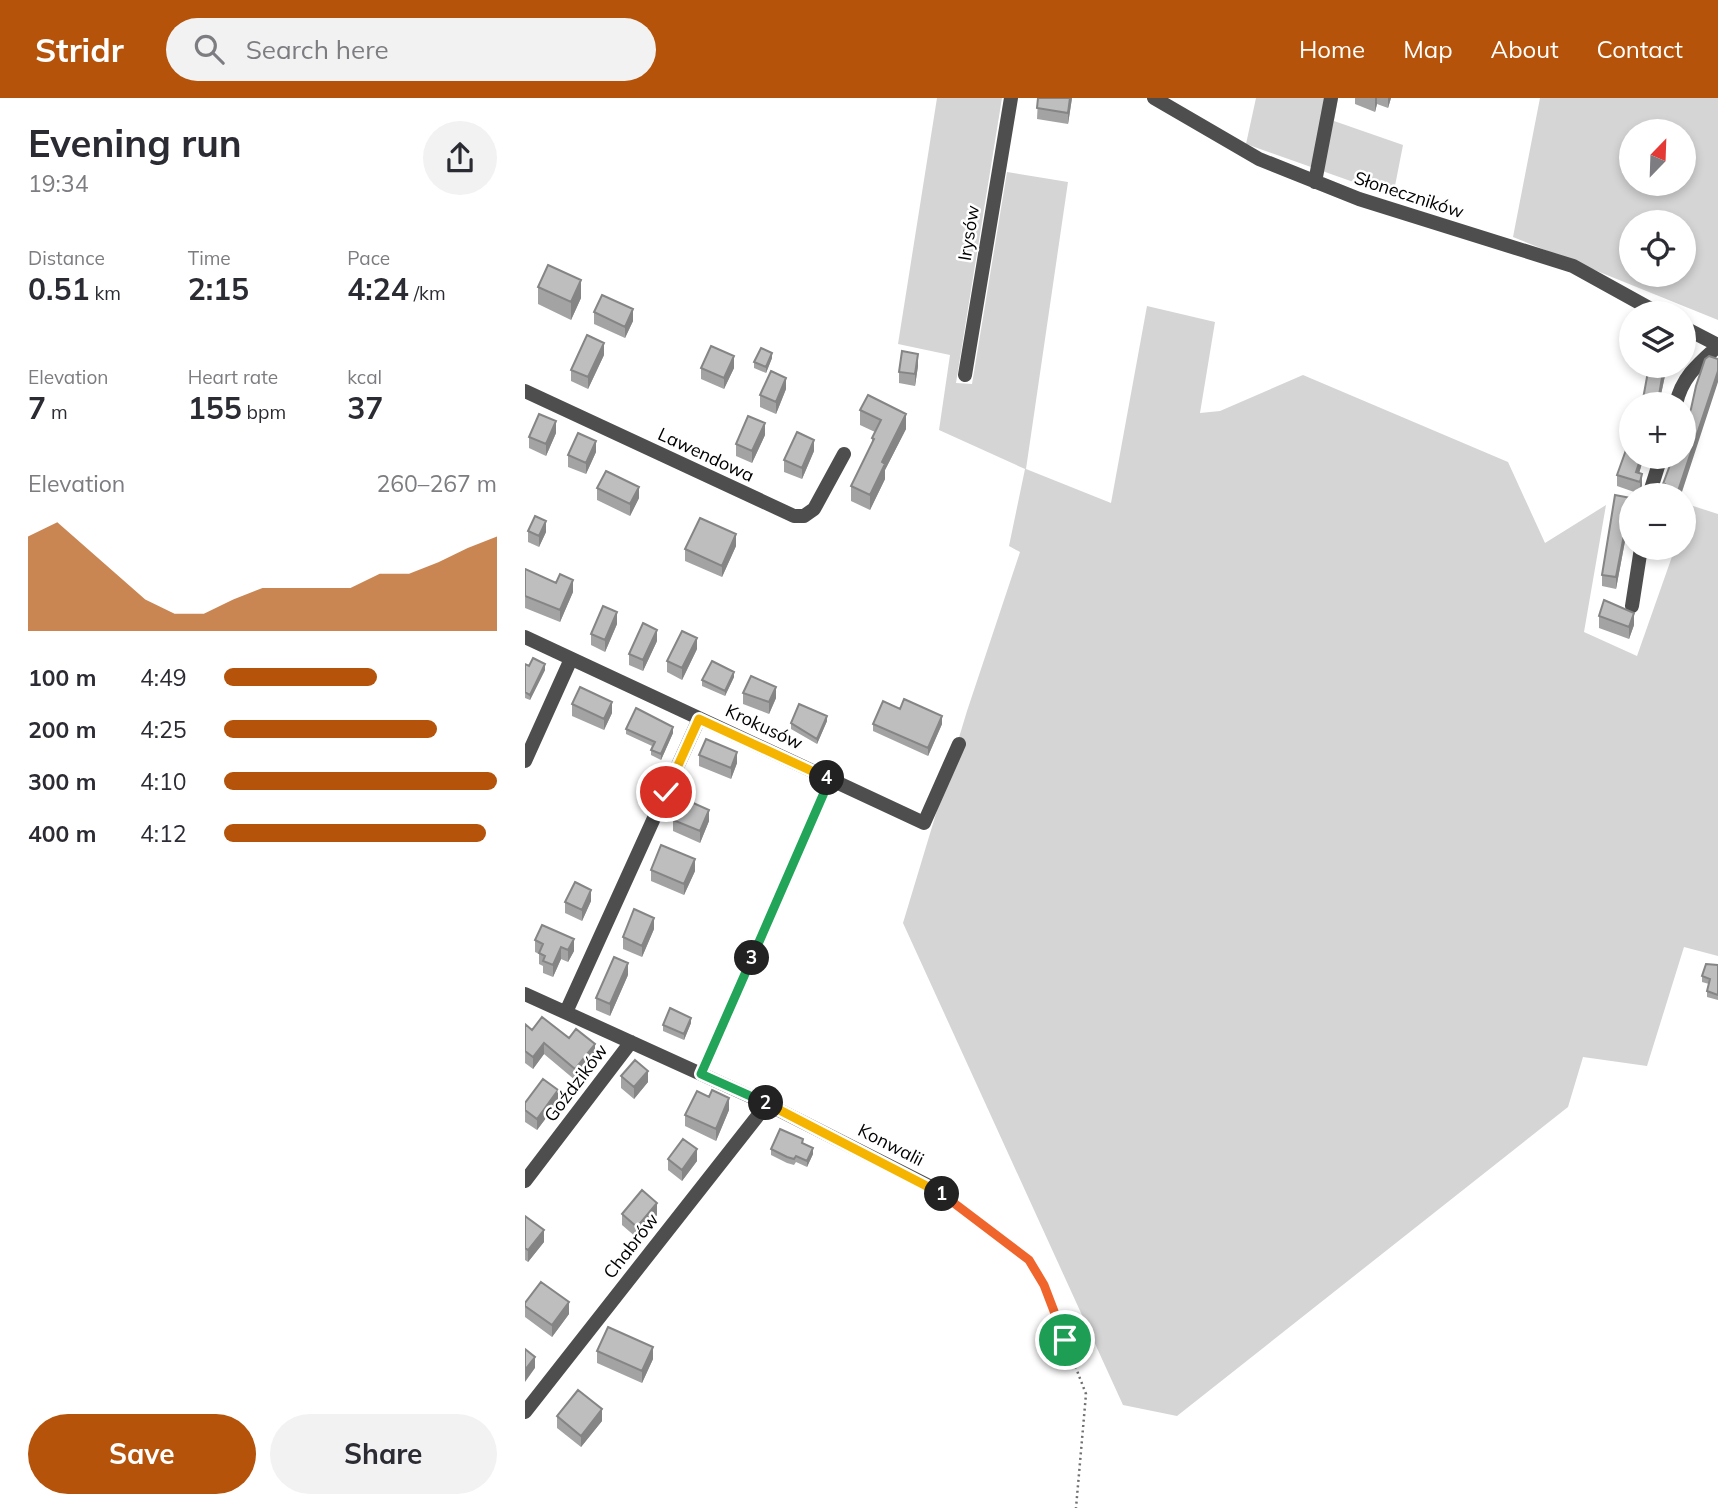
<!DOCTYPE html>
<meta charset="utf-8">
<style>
:root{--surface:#fff;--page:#f2f2f3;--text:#2b2b33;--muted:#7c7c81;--accent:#b45309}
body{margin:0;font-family:Mulish,sans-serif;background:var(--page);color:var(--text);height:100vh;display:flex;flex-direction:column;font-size:26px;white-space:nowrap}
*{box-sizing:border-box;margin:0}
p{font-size:23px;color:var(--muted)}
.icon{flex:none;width:38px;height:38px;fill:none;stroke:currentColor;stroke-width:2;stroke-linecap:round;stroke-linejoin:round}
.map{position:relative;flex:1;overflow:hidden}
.side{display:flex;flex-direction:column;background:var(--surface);width:525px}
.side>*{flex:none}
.needle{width:46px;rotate:23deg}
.controls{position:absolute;left:1094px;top:21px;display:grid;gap:14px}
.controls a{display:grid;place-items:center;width:77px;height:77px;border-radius:50%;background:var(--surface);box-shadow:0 4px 10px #0003;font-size:35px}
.pin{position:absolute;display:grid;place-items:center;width:60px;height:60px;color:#fff;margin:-30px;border:4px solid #fff;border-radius:50%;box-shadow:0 2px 7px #0007}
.km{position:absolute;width:35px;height:35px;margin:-18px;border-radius:50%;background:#222;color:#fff;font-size:19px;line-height:35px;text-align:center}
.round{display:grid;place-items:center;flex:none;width:74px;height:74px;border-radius:37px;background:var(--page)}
.overview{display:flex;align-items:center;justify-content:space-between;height:119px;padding:0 28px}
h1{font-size:38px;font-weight:700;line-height:52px}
.stats{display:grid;grid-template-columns:repeat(3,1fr);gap:10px;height:119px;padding:7px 28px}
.stats div{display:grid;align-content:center}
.stats b{font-size:30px;font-weight:700}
.stats small{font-size:19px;font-weight:400}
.stats p{font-size:19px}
.chart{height:196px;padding:14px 28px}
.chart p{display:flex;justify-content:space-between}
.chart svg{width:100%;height:126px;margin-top:7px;fill:var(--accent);opacity:.7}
.button{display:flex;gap:14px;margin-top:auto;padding:14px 28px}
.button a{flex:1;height:80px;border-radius:42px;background:var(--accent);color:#fff;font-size:28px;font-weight:700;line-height:80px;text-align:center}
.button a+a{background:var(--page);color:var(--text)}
ul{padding:0 28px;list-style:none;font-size:23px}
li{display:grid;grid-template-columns:112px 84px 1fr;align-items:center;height:52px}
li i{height:18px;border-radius:9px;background:var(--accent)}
header{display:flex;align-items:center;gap:42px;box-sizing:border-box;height:98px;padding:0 35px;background:var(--accent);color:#fff}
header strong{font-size:33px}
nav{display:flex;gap:38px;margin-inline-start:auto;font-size:24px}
.search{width:490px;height:63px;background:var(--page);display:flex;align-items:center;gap:18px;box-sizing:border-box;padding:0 24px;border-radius:38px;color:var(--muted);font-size:26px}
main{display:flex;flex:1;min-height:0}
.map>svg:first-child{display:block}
.green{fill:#d5d5d5;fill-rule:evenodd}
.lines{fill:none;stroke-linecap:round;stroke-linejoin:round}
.path{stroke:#707070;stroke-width:2.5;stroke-dasharray:2 3.5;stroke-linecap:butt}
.minor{stroke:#4e4e4e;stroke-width:14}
.wall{fill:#a3a3a3}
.shaded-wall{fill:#858585}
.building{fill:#bebebe;stroke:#858585;stroke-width:2}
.split-1-casing{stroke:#fff;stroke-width:14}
.split-2-casing{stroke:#fff;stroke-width:14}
.split-3-casing{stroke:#fff;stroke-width:14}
.split-4-casing{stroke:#fff;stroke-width:14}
.split-5-casing{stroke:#fff;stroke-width:14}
.split-1{stroke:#f0652b;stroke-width:9}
.split-2{stroke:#f5b400;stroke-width:9}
.split-3{stroke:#22a559;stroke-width:9}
.split-4{stroke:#22a559;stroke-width:9}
.split-5{stroke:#f5b400;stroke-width:9}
.labels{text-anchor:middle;stroke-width:5;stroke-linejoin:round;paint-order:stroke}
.street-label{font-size:18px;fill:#000;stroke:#fff}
</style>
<header>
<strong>Stridr</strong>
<div class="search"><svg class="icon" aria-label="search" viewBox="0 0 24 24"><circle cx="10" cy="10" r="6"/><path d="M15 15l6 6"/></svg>Search here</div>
<nav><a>Home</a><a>Map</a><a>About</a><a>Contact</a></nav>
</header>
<main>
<section class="side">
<div class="overview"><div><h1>Evening run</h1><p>19:34</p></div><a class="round"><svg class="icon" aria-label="share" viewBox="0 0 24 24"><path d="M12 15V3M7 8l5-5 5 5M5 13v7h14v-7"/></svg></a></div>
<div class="stats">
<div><p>Distance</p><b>0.51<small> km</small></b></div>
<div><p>Time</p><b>2:15</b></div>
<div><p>Pace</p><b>4:24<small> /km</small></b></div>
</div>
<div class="stats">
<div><p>Elevation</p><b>7<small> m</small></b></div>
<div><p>Heart rate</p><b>155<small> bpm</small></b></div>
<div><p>kcal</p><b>37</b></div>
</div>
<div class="chart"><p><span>Elevation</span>260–267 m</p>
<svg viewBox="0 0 160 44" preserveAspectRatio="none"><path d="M0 44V11L10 6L20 15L30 24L40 33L50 38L60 38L70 33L80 29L90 29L100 29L110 29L120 24L130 24L140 20L150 15L160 11V44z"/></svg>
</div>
<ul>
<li><b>100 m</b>4:49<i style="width:56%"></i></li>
<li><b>200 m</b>4:25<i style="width:78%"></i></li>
<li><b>300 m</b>4:10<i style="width:100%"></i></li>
<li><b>400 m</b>4:12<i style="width:96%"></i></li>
</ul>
<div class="button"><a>Save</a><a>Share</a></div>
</section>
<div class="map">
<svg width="1193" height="1410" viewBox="0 0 1193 1410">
<rect width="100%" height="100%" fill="#fff"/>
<path class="green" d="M412,0h65l-46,285 16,1 35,-212 61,10 -42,287 85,34 36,-197 68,16 -15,91 20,-2 83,-36 205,87 37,81 61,-38 -22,127 53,24 38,-108h8l1,-25 6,-18 28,9v442l-34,-9 -37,119 -64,-9 -15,50 -391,309 -54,-11 -220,-482 64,-212 53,-159 -11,-6 16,-77 -86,-39 11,-75 -52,-11z
M731,0h82l-4,23 69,24 -10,51 -147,-52z
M1015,0h178v222l-205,-83zM1106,33h52v53h-52zM1106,124h52v53h-52z"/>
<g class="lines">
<path class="path" d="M182,963l118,-269
M422,1099l82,63 15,25 42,109 -10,114"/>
<path class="minor" d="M629,0l105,61 100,40 214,67 85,47
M790,84l16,-84
M1158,229l35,18
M440,277l46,-277
M0,293l269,125h10l10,-7 30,-55
M1151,306c6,-27 22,-40 42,-58
M1124,397l12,-38
M1107,508l9,-58
M0,539l399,186 35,-79
M0,663l46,-102
M0,896l242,110 170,86
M41,914l133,-293
M0,1083l106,-139
M0,1314l242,-308"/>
</g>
<path class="wall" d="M513,0h34l-4,26 -31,-5z
M830,0h36l-3,10 -11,-4 -2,8 -20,-8z
M13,189l43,11 -10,22 -33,-16z
M69,214l39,9 -8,17 -31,-14z
M79,257l-16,34 -17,-8v-11z
M247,260l-6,15 -12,-5v-6z
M393,268l-3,20 -16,-3v-11z
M1142,268l-8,38h-16v-5z
M176,270h33l-10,21 -23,-10z
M261,291l-10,25 -16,-7v-12z
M335,312l46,19 -21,41v9l-15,31 -19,-9v-15l21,-43v-5l3,-6 -15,-7z
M31,335l-10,23 -17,-8v-11z
M240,337l-13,28 -16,-7v-12z
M289,353l-12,28 -18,-7v-12z
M71,354l-10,22 -18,-7v-12z
M1119,359l-5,16 3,13 -2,8 -23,-8v-11z
M1138,386l18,11h-18z
M72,390l42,10 -9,18 -33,-16z
M1106,411l-15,80 -14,-3v-11z
M3,433l18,1 -7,15 -11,-5z
M211,448l-14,31 -37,-16v-12z
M1125,450h14l-1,4z
M0,471l48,23 -13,30 -35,-14z
M1074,518l35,9 -5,14 -30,-11z
M92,526l-12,28 -14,-7v-11z
M132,543l-14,30 -14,-6v-11z
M172,551l-15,31 -15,-8v-11z
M0,566l20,6 -15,30 -5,-2z
M209,579l-9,19 -23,-10v-6z
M218,595l33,5 -7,16 -26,-10z
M47,606l40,9 -8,17 -32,-14z
M375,611l42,15 -14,32 -55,-25v-7z
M302,623l-10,23 -26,-15v-6z
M101,631l47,4 -12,27 -10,-5v-5l1,-4 -26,-12z
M174,657l38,8 -6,16 -32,-13z
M148,722l36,1 -9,22 -27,-12z
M126,772l44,1 -11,24 -33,-14z
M66,803l-9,20 -17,-8v-11z
M129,831l-12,28 -19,-8v-12z
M10,842l39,11 -6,11 -7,-3 -8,18 -10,-4v-7l-4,-2v-10l-4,-2z
M1193,867v35l-11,-3v-6l2,-7 -7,-2v-6z
M103,877l-18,41 -14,-6v-12z
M166,925l-7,17 -21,-9v-6z
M0,926l7,6 37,8 26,18 -20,24 -31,-26 -11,15 -8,-6z
M96,978l27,6 -14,17 -13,-11z
M33,1004l-21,28 -12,-8v-19z
M204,1012l-13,31 -31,-15v-11z
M278,1045l10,11 -6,13 -11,-5 -2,3 -7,-2 -16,-8v-6z
M143,1061l29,2 -15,20 -14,-11z
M97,1116l35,1 -20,23 -15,-13z
M0,1118l19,26 -16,20 -3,-2z
M0,1205l44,11 -17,23 -27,-20z
M72,1253l56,8 -11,24 -45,-20z
M32,1318l45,5 -21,26 -24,-19z"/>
<path class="shaded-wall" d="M545,0h2l-4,26v-11z
M850,0h2v6l-2,8z
M863,0h3l-3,10z
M56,182v18l-10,22v-18z
M108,211v12l-8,17v-11z
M79,245v12l-16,34v-12z
M247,255v5l-6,15v-6z
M393,256v12l-3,20v-12z
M209,258v12l-10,21v-11z
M1139,268h3l-8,38h-1z
M1193,273v11l-37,113h-4z
M261,280v11l-10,25v-12z
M381,316v15l-21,41v9l-15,31v-15l12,-33z
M31,323v12l-10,23v-12z
M240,325v12l-13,28v-12z
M289,342v11l-12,28v-11z
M71,343v11l-10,22v-11z
M1116,359h3l-8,26v-11z
M1117,376v12l-2,8v-12z
M114,389v11l-9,18v-12z
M1106,400v11l-15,80v-12z
M21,423v11l-7,15v-11z
M211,436v12l-14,31v-11z
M48,482v12l-13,30v-12z
M92,514v12l-12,28v-12z
M1109,515v12l-5,14v-12z
M132,532v11l-14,30v-11z
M172,540v11l-15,31v-12z
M20,566v6l-15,30v-5z
M209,574v5l-9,19v-5z
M251,589v11l-7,16v-12z
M87,604v11l-8,17v-11z
M302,618v5l-10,23v-5z
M417,618v8l-14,32v-8z
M148,629v6l-12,27v-6z
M212,654v11l-6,16v-11z
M184,712v11l-9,22v-12z
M170,761v12l-11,24v-11z
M66,792v11l-9,20v-11z
M129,820v11l-12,28v-11z
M49,841v12l-6,11v-12z
M36,849v12l-8,18v-12z
M103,865v12l-18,41v-12z
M166,920v5l-7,17v-6z
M19,945v11l-11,15v-12z
M70,946v12l-20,24v-11z
M123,973v11l-14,17v-12z
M33,992v12l-21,28v-11z
M204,1000v12l-13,31v-12z
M288,1050v6l-6,13v-6z
M172,1051v12l-15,20v-11z
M132,1105v12l-20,23v-11z
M19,1132v12l-16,20v-12z
M44,1204v12l-17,23v-12z
M128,1249v12l-11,24v-12z
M10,1259v11l-10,14v-12z
M77,1311v12l-21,26v-11z"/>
<path class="building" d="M513,0h32l-2,15 -31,-5z
M23,167l33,15 -10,22 -33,-15z
M77,197l31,14 -8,18 -31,-15z
M62,237l17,8 -16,34 -17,-7z
M186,248l23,10 -10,22 -23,-10z
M236,250l11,5 -6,14 -12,-5z
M377,253l16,3 -3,20 -16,-2z
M1184,258l9,3v12l-41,123 -13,-4 1,-6h-2l10,-27h10v-29l8,-19 5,-23 9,-27z
M1124,268h15l-6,35 -15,-2z
M246,273l15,7 -10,24 -16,-7z
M343,297l38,19 -24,48 3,2 -15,31 -19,-9 23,-47 -2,-1 9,-18 -21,-10z
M14,316l17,7 -10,23 -17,-7z
M223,318l17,7 -13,28 -16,-7z
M272,334l17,8 -12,28 -18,-8z
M53,335l18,8 -10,22 -18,-8z
M1106,338v21h10l-5,15 6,2 -2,8 -23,-7z
M81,373l33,16 -9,17 -33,-16z
M1090,397l16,3 -15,79 -14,-2z
M10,418l11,5 -7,15 -11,-5z
M175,420l36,16 -14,32 -37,-17z
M0,471l31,14 4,-9 13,6 -13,30 -35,-14z
M1079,502l30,13 -5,14 -30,-11z
M78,508l14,6 -12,28 -14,-6z
M118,525l14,7 -14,30 -14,-6z
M157,533l15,7 -15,30 -15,-7z
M8,560l12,6 -15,31 -5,-3v-28l4,2z
M187,563l22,11 -9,19 -23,-11z
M226,578l25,11 -7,15 -26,-9z
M55,589l32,15 -8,17 -32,-15z
M379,601l38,17 -14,32 -55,-24 10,-23 17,8z
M274,606l28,12 -10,23 -26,-16z
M111,610l37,19 -12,27 -10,-4 4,-8 -29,-13z
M181,641l31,13 -6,16 -32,-13z
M157,700l27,12 -9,21 -27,-11z
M136,747l34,14 -11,25 -33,-14z
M50,784l16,8 -9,20 -17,-8z
M109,811l20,9 -12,28 -19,-9z
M17,827l32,14 -6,11 -7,-3 -8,18 -10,-4 2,-5 -6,-3 4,-9 -8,-4z
M89,859l14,6 -18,41 -14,-6z
M1181,866l12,1v30l-11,-4 3,-12 -8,-3z
M145,910l21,10 -7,16 -21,-9z
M17,919l27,21 7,-9 19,15 -20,25 -31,-26 -11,14 -8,-6v-27l7,6z
M110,962l13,11 -14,16 -13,-11z
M18,981l15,11 -21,29 -12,-9v-7z
M187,992l17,8 -13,31 -31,-14 12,-24 12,6z
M255,1031l23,10 -1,4 11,5 -6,13 -11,-5 -2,3 -7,-2 -16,-8z
M158,1041l14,10 -15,21 -14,-11z
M117,1092l15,13 -20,24 -15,-13z
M0,1118l19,14 -16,20 -3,-2z
M16,1184l28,20 -17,23 -27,-19v-3z
M83,1229l45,20 -11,24 -45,-20z
M0,1251l10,8 -10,13z
M53,1292l24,19 -21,27 -24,-20z"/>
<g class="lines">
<defs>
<path id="split-1" d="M417,1096l87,66 15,25 21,55"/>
<path id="split-2" d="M241,1005l176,91"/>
<path id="split-3" d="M227,860l-51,116 65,29"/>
<path id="split-4" d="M227,860l78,-179 -3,-1"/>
<path id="split-5" d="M141,694l33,-73 128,59"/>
</defs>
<use href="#split-1" class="split-1-casing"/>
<use href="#split-2" class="split-2-casing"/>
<use href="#split-3" class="split-3-casing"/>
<use href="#split-4" class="split-4-casing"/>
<use href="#split-5" class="split-5-casing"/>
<use href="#split-1" class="split-1"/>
<use href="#split-2" class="split-2"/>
<use href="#split-3" class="split-3"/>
<use href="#split-4" class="split-4"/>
<use href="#split-5" class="split-5"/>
</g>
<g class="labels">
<g class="street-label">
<text transform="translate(884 97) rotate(18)" y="6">Słoneczników</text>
<text transform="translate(444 135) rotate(-81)" y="6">Irysów</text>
<text transform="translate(181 357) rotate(25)" y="6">Lawendowa</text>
<text transform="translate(239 629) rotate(25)" y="6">Krokusów</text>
<text transform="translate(51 985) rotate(-53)" y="6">Goździków</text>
<text transform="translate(366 1047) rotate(27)" y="6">Konwalii</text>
<text transform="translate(106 1148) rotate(-52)" y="6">Chabrów</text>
</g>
</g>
</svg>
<div class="controls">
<a><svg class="needle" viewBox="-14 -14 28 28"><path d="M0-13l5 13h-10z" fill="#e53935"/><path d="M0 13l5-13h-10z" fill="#7c7c81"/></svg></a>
<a><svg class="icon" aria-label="locate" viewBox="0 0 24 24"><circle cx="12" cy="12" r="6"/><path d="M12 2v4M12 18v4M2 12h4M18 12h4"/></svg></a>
<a><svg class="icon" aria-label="layers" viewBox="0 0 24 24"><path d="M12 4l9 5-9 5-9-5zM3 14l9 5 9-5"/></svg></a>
<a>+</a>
<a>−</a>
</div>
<div class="pin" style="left:540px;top:1242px;background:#1e9e55"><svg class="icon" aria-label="arrive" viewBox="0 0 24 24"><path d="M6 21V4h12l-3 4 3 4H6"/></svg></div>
<div class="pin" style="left:141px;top:694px;background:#d93025"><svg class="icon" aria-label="check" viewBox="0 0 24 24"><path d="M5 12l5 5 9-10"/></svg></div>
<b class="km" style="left:417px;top:1096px">1</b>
<b class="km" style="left:241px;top:1005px">2</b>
<b class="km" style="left:227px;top:860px">3</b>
<b class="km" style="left:302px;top:680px">4</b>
</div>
</main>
